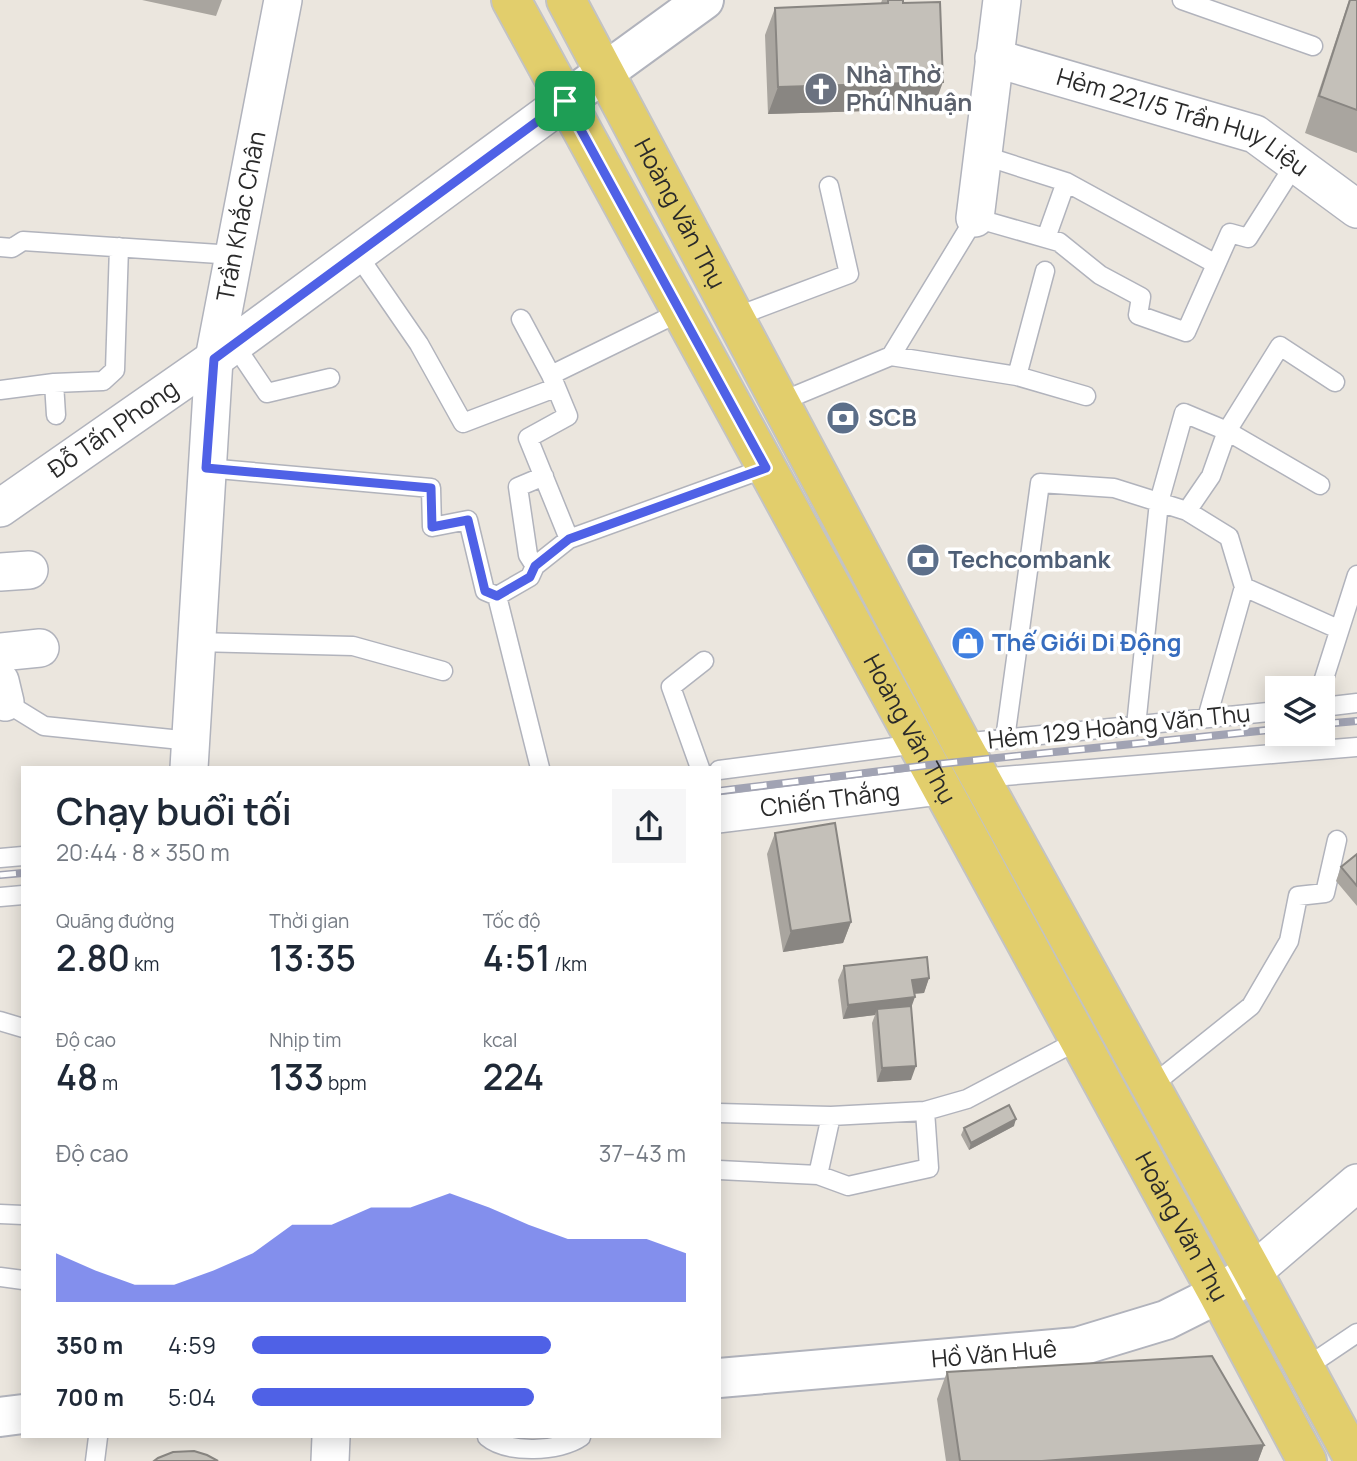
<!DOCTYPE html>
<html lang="vi">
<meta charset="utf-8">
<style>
:root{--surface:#fff;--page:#f6f6f7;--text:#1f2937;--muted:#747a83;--accent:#4f61e6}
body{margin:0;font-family:Manrope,sans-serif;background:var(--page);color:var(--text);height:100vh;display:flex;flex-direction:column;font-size:26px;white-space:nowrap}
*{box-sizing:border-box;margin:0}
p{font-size:23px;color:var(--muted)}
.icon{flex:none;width:38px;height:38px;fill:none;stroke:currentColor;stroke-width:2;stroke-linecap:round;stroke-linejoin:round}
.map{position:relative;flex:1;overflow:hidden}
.details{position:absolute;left:21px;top:766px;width:700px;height:672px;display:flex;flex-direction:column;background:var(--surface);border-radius:0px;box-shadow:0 4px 18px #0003}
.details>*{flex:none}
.tools{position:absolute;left:1265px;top:676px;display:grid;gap:14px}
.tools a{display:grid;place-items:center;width:70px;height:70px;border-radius:0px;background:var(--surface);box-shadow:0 4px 18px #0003;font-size:35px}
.pin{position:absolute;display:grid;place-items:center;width:60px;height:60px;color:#fff;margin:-30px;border-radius:14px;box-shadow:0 4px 10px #0006}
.round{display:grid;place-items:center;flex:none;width:74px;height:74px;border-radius:0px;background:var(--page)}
.head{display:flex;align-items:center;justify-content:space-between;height:119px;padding:0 35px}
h1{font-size:38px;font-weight:600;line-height:52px}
.stats{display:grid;grid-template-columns:repeat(3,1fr);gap:10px;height:119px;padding:7px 35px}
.stats div{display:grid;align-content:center}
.stats b{font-size:35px;font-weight:600}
.stats small{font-size:19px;font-weight:400}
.stats p{font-size:19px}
.chart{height:196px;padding:14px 35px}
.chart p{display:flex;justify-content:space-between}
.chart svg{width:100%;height:126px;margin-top:7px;fill:var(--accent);opacity:.7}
ul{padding:0 35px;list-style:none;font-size:23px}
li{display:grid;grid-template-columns:112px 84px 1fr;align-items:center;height:52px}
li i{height:18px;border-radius:9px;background:var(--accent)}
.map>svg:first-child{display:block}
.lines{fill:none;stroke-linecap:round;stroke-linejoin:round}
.lane-casing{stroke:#b1b3bc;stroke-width:21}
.street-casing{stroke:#b1b3bc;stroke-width:40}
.secondary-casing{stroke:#b1b3bc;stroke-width:42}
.primary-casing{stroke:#c3c3c3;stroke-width:42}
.lane{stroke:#fff;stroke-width:18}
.street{stroke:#fff;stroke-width:37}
.secondary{stroke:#fff;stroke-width:38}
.primary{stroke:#e2ce6c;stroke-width:38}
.rail-casing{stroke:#a1a3b3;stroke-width:8}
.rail{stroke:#fff;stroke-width:5;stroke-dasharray:16;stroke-linecap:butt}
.wall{fill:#a9a59f}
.shaded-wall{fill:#898682}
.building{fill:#c4c0b9;stroke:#898682;stroke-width:2}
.route-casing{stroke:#fff;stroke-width:14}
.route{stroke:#4f61e6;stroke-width:9}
.labels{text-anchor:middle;stroke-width:7;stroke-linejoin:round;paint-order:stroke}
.worship-label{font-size:24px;font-weight:bold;fill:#5b616d;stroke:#fff;text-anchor:start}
.street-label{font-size:24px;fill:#2a2a2a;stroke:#fff}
.service-label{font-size:24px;font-weight:bold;fill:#4e5e75;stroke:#fff;text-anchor:start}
.shop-label{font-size:24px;font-weight:bold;fill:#366cbe;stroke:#fff;text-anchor:start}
</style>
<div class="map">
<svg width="1357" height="1461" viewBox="0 0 1357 1461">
<rect width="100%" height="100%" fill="#ebe6de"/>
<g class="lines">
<defs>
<path id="lane" d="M1182,0l131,46
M982,155l84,27 150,82
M1046,238l20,-56
M0,247l12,1 11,-7 211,14
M357,254l62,90 44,79 92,-35
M735,317l114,-43 -20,-88
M521,319l30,56 17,41 -40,22 41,101
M234,344l33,49 63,-15
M891,356l126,20 69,20
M551,375l129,-63
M1017,376l28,-105
M0,390l54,-7
M780,402l111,-46 84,-138 84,24 41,33 41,22 -3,18 48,17 44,-99 18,5 47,-74
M56,415l-2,-32 49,-2 12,-11 4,-123
M207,468l224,20 1,39 36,-7 17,71 12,5
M1187,511l42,26 15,50 94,42
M535,566l-7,-11 -10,-68 26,-11
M196,642l157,4 90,25
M1321,688l36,-113
M5,702l39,24 147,15
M1323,707l34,-4
M1207,718l37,-131
M1136,726l23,-224 25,-89 43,18 53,-85 55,36
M1005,739l35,-256 74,5 73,23 24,-35 16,-45 93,54
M961,743l317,-32
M540,768l-43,-172 33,-19 5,-11 34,-27 197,-71
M700,768l-29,-81 33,-26
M719,770l198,-26
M980,778l377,-31
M0,858l23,-2
M0,897l23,-2
M0,1021l23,7
M1150,1087l101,-81 38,-65 9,-45 27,-3 12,-53
M719,1113l112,3 94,-5 42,-12 112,-59
M719,1170l99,5 13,-59
M818,1175l30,11 81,-18 -4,-57
M0,1214l23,1
M0,1277l23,3
M1305,1368l52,-35
M487,1437c20,17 73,15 94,0
M95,1461l3,-24"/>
<g id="street">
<path id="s1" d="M994,58l261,76 102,75"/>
<path d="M975,218l27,-218"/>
<path id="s2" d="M0,508l214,-149 351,-258"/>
<path d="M0,572l29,-2"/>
<path d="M0,652l40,-4"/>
<path d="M0,681l5,21"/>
<path id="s3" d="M189,768l25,-409 69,-359"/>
<path id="s4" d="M719,814l221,-28"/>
<path d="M1253,1272l104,-89"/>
<path d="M330,1461l1,-24"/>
</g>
<g id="secondary">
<path d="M565,101l139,-101"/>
<path id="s5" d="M719,1378l358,-31 89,-27 52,-26 35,-22"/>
<path d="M0,1417l23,-3"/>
</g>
<g id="primary">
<path id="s6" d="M511,0l707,1294 89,167"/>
<path id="s7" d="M566,0l395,743 292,529 102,189"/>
</g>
</defs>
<use href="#lane" class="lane-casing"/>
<use href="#street" class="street-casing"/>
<use href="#secondary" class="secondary-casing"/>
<use href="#primary" class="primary-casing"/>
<use href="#lane" class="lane"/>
<use href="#street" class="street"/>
<use href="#secondary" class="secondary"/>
<use href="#primary" class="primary"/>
<defs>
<path id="rail" d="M1323,724l34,-3
M719,791l210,-26 349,-36
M0,875l23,-2"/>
</defs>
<use href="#rail" class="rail-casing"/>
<use href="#rail" class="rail"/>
</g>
<path class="wall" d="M142,0h80l-6,16z
M882,0h21l30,109 -165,5 -3,-79 10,-27 106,-5z
M1349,0h8v153l-52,-20z
M775,833l76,89 -8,21 -60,9 -16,-98z
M1357,854v52l-21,-25 5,-14z
M844,966l85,12 -5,15 -10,1 -3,13v73l-34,2 -5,-59 3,-8 -32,4 -5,-39z
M1014,1126l-45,24 -8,-15 3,-7z
M947,1372l317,73 -6,16h-312l-9,-62z"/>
<path class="shaded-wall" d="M943,82l-10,27 -165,5 10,-27z
M851,922l-8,21 -60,9 8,-21z
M929,978l-5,15 -17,1 5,-14z
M915,997l-5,14 -33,-2 -2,6 -32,4 5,-14z
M916,1066l-5,14 -34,2 5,-14z
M1016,1119l-2,7 -45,24 2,-7z
M1264,1445l-6,16h-216z"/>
<path class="building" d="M888,0h15v3l37,-1 3,80 -165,5 -3,-79 113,-5z
M1350,0h7v110l-38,-14z
M835,823l16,99 -60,9 -16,-98z
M1357,854v32l-16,-19z
M927,957l2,21 -17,2 3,17 -67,8 -4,-39z
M911,1006l5,60 -34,2 -5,-59z
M1009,1105l7,14 -45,24 -7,-15z
M1212,1356l52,89 -222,16h-82l-13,-89z
M194,1451l13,4 11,6h-64l4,-3 15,-6z"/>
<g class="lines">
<defs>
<path id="route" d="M565,101l201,367 -197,71 -34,27 -5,11 -33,19 -12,-5 -17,-71 -36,7 -1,-39 -225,-20 8,-109z"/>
</defs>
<use href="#route" class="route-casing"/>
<use href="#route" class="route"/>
</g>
<defs>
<symbol id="church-disc" viewBox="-11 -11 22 22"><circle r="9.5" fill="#6b7280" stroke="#fff"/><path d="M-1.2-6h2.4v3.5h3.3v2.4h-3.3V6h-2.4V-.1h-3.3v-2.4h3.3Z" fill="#fff"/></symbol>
<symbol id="bank-disc" viewBox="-11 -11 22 22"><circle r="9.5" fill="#5c6f8a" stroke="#fff"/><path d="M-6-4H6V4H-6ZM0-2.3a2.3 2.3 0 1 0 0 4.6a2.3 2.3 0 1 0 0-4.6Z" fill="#fff"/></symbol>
<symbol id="shop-disc" viewBox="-11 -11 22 22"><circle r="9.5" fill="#3f7fe0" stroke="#fff"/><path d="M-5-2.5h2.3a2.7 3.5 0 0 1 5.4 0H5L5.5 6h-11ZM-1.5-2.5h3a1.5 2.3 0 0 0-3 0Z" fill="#fff"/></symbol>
</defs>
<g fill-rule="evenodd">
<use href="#church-disc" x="802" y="70" width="38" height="38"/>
<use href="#bank-disc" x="824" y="399" width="38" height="38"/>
<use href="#bank-disc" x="904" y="541" width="38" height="38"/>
<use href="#shop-disc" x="949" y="624" width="38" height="38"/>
</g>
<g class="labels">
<g class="worship-label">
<text x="846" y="83">Nhà Thờ<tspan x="846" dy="28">Phú Nhuận</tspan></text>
</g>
<g class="street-label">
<text dy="8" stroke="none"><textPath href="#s1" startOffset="200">Hẻm 221/5 Trần Huy Liệu</textPath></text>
<text dy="8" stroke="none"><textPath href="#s7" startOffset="242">Hoàng Văn Thụ</textPath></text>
<text dy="8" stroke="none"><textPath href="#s3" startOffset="555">Trần Khắc Chân</textPath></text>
<text dy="8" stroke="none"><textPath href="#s2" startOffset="138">Đỗ Tấn Phong</textPath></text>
<text transform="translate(1119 727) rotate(-6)" y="8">Hẻm 129 Hoàng Văn Thụ</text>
<text dy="8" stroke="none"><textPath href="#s6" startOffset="831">Hoàng Văn Thụ</textPath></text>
<text dy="8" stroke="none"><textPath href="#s4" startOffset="112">Chiến Thắng</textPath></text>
<text dy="8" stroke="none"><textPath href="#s6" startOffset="1398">Hoàng Văn Thụ</textPath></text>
<text dy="8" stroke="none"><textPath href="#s5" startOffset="276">Hồ Văn Huê</textPath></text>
</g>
<g class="service-label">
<text x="868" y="426">SCB</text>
<text x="948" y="568">Techcombank</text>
</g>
<g class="shop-label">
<text x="992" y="651">Thế Giới Di Động</text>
</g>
</g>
</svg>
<div class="tools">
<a><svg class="icon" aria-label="layers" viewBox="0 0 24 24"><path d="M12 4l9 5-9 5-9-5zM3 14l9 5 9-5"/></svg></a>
</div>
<div class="pin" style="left:565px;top:101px;background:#1e9e55"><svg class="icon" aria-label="arrive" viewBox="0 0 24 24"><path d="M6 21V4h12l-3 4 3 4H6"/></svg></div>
<section class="details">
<div class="head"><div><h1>Chạy buổi tối</h1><p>20:44 · 8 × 350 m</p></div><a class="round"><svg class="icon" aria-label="share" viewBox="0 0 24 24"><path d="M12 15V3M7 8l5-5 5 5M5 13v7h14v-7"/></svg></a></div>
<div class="stats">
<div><p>Quãng đường</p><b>2.80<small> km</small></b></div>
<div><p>Thời gian</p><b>13:35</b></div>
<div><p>Tốc độ</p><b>4:51<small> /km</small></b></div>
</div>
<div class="stats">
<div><p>Độ cao</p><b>48<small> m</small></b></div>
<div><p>Nhịp tim</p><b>133<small> bpm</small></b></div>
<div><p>kcal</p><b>224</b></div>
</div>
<div class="chart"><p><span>Độ cao</span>37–43 m</p>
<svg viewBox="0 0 160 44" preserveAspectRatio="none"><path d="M0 44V27L10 33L20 38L30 38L40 33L50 27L60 17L70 17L80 11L90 11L100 6L110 11L120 17L130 22L140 22L150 22L160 27V44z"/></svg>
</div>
<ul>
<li><b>350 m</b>4:59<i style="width:69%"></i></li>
<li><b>700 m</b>5:04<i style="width:65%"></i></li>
</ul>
</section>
</div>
